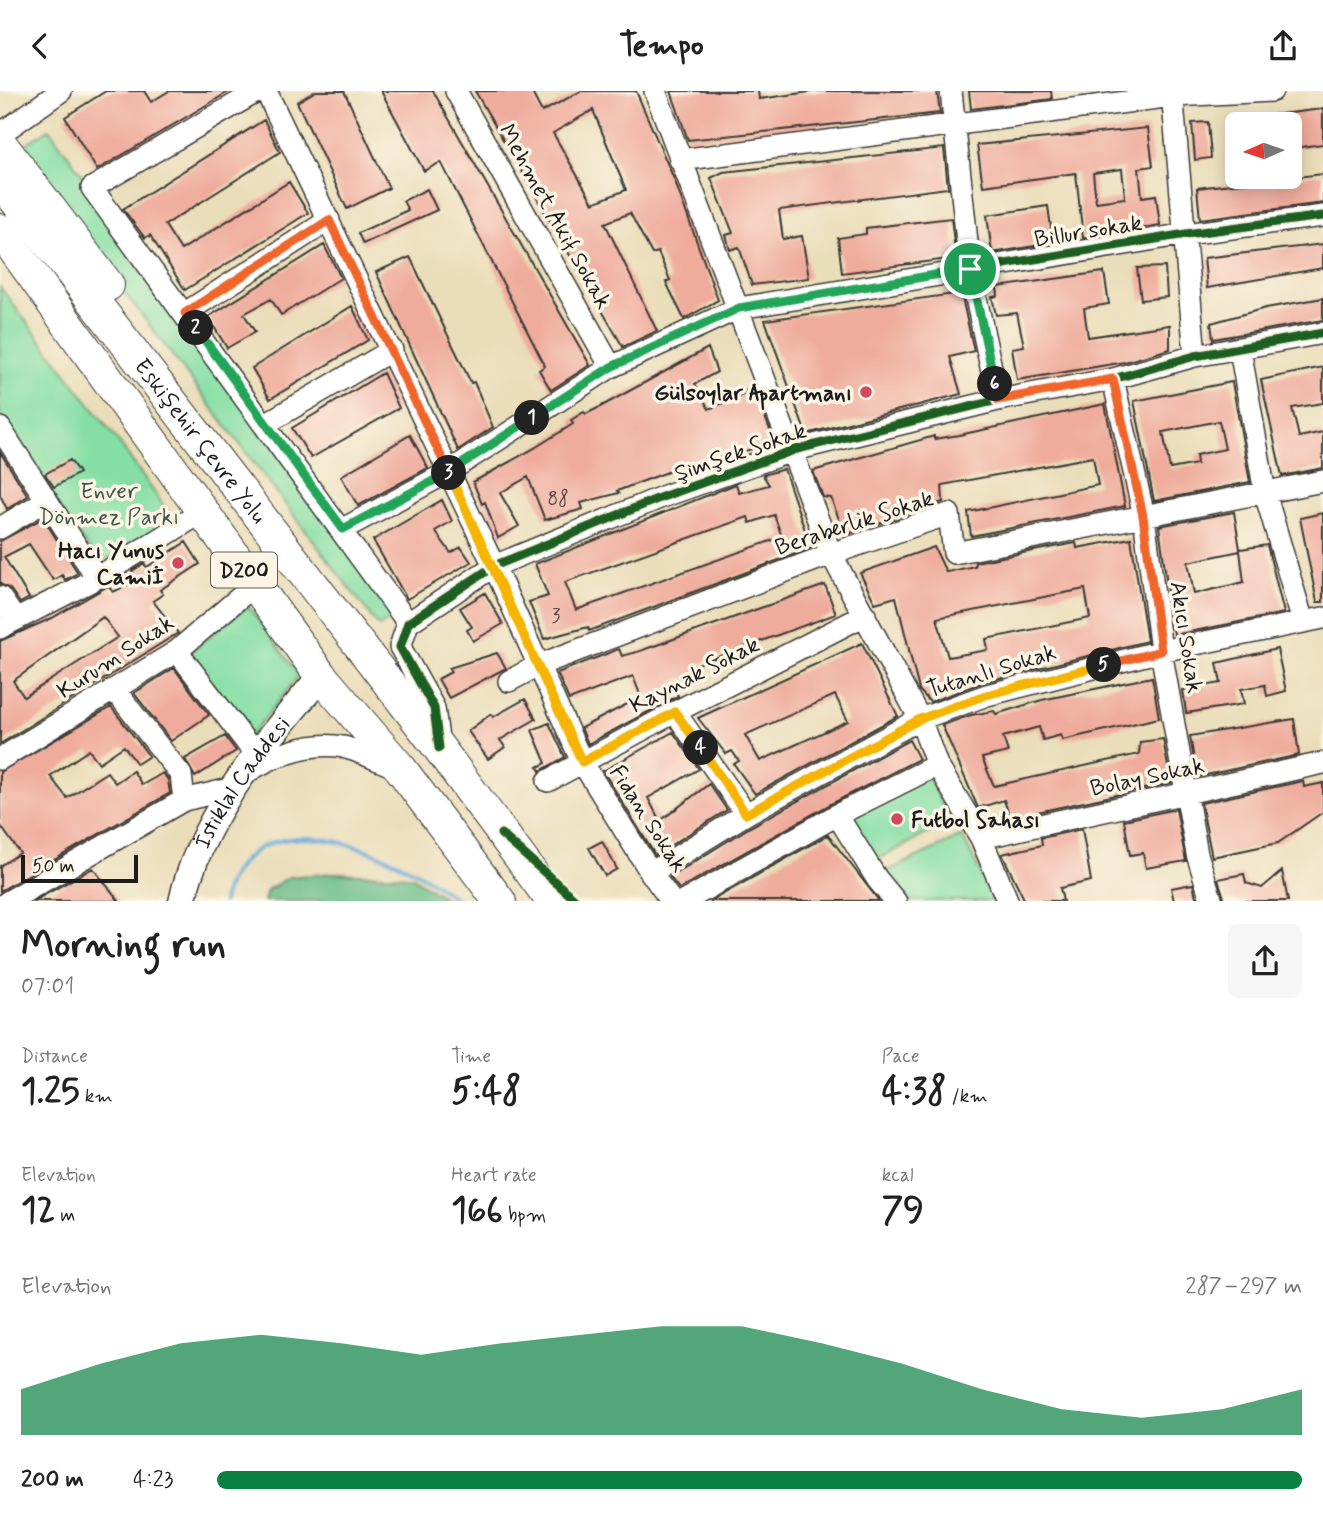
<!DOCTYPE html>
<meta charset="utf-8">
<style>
:root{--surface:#fff;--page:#f6f6f6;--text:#222;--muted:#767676;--accent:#0b8043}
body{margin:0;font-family:Mynerve,sans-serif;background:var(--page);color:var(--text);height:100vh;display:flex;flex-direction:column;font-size:26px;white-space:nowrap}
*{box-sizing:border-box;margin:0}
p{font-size:23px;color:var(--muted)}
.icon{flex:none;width:38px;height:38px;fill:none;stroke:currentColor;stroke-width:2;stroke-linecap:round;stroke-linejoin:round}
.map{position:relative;height:810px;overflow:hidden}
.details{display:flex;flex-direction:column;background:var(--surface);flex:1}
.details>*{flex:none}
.needle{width:46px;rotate:267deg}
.tools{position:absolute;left:1225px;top:21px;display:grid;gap:14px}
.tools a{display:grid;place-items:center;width:77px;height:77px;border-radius:10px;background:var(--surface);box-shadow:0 4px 18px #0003;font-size:35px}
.scale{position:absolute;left:21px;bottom:18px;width:117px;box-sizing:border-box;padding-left:7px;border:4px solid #1c1c1c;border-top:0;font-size:19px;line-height:24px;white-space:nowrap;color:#1c1c1c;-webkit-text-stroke:5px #fcf5e5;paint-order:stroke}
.pin{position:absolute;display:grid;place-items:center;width:60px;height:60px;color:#fff;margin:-30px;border:4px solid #fff;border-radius:50%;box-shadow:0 2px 7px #0007}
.km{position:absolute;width:35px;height:35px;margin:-18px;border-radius:50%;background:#222;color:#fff;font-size:19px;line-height:35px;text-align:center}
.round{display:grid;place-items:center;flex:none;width:74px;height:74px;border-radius:10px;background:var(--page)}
.headline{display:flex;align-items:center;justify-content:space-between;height:119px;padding:0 21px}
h1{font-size:38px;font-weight:700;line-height:52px}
.stats{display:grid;grid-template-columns:repeat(3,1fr);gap:10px;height:119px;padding:7px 21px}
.stats div{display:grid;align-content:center}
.stats b{font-size:35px;font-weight:700}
.stats small{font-size:19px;font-weight:400}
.stats p{font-size:19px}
.chart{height:196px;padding:14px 21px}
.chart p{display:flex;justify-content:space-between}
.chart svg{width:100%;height:126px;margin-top:7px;fill:var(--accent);opacity:.7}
ul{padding:0 21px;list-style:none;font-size:23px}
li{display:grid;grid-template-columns:112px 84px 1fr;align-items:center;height:52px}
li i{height:18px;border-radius:9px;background:var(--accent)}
header{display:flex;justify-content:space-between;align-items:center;height:91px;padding:0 21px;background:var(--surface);font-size:32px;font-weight:700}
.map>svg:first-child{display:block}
.green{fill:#85dfa4;stroke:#507e60;stroke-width:2}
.forest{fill:#6cbe8a;stroke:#446d53;stroke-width:2}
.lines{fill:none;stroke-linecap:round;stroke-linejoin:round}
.stream{stroke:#62a5d6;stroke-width:4.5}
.building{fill:#efac9c;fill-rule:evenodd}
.minor-casing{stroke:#3b3934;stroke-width:24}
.major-casing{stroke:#3b3934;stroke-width:29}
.highway-casing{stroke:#3b3934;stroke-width:34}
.minor{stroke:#fff;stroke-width:21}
.major{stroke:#fff;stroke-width:26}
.highway{stroke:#fff;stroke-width:32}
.cycleway-casing{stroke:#fcf5e5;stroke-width:13}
.cycleway{stroke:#1b5e20;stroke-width:9}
.split-1-casing{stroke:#fff;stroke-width:14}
.split-2-casing{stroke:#fff;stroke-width:14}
.split-3-casing{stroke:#fff;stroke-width:14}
.split-4-casing{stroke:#fff;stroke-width:14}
.split-5-casing{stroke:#fff;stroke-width:14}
.split-6-casing{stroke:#fff;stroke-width:14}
.split-7-casing{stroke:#fff;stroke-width:14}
.split-1{stroke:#22a559;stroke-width:9}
.split-2{stroke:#22a559;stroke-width:9}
.split-3{stroke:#f0652b;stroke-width:9}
.split-4{stroke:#f5b400;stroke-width:9}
.split-5{stroke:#f5b400;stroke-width:9}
.split-6{stroke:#f0652b;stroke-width:9}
.split-7{stroke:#22a559;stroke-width:9}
.poi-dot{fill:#d1495b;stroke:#fcf5e5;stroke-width:2.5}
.labels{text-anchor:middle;stroke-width:7;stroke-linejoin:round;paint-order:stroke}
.number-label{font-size:19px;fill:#51403c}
.shield{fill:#fcf5e5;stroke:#5f5d58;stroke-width:2}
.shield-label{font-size:21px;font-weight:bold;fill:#1c1c1c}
.street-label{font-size:23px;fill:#1c1c1c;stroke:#fcf5e5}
.poi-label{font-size:23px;font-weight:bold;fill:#1c1c1c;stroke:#fcf5e5;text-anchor:end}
.park-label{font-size:23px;fill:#3c5645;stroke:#fcf5e5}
</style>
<header><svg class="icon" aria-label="back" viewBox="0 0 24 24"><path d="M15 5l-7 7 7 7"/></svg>Tempo<svg class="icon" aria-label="share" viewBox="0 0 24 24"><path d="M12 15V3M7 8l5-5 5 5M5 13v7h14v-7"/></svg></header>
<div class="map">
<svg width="1323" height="811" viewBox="0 0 1323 811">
<rect width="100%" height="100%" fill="#fcf5e5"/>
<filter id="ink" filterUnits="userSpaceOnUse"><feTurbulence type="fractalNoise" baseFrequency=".0143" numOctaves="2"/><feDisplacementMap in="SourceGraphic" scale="14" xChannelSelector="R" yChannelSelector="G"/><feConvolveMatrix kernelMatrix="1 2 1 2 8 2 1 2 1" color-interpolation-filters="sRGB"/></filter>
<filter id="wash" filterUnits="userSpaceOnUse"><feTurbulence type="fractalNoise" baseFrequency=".00686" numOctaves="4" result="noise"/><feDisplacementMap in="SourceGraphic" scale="28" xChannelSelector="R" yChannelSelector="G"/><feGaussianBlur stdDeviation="1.57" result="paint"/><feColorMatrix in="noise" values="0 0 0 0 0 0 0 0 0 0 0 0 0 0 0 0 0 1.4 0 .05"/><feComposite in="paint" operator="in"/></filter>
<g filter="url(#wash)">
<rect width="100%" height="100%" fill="#eaddb9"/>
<path class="green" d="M49,38l350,484 -20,14 -363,-477z
M0,196l115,150 58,82 -72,44 -30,-37 -71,-111z
M248,515l51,69 -50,63 -67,-80z
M926,680l24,51 -82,42 -26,-48z
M962,745l33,65h-86l-24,-29z"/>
<path class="forest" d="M334,782l77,3 38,25h-185l3,-11 22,-13z"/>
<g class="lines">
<path class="stream" d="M223,811c2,-15 9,-28 19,-39 49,-58 171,-2 217,39"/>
</g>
<g id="blocks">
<path class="building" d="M106,0h38l7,11 18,-11h61l-133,79 -32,-53z
M316,0h28l45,97 -42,21 -50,-107z
M381,0h52l157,274 -39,25 -12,-20 6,-4 -104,-204 -17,9z
M475,0h56l11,21 39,-21h55l38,88 44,121 -34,19 -18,-37 4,-2 -12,-28 -6,2 -22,-41 -25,10 52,108 -34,16zM593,19l33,80 -33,13 -40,-70z
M671,0h87l1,8 58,-8h120l3,22 -252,27z
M969,0h82l1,8 -81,10z
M1323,18v35l-29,4 -3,-24h-26v-8z
M264,29l16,32 -115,73 16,25 108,-68 19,31 -123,77 -35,-55 -5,3 -22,-29z
M1208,31l3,36 -16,2 -3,-37z
M1148,37l5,38 -14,2 3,29 14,-2 4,30 -77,13 -7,-65 -93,13 -6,-41zM1122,78l3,29 -29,4 -3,-29z
M944,57l4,40 -169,22 4,29 19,-3 7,42 -57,7 -13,-38 -9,3 -4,-15 7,-2 -22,-55 12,-6z
M1323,83v29l-123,16 -3,-31z
M427,98l10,21 -74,34 -5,-11 50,-23 -5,-9z
M1048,115l5,37 -61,10 -5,-38z
M951,127l5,40 -114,15 -4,-35 28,-4v-6z
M1323,153v24l-116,20 -3,-30z
M324,154l17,33 -60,37 -10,-16 -27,15 11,18 -28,16 -19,-31z
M410,166l61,126 3,-1 19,45 -35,23 -82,-178z
M1165,176l2,30 -26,3 -4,-32z
M1104,181l5,32 -25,4 4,29 82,-12v24l-45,13 -108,18 -5,-32 12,-2 -7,-33 -21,2 -4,-18 6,-1 -1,-9z
M961,202l13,58 -24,6 11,37 -155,40 -41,-114z
M1323,207v22l-110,19 -2,-16 55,-15z
M352,215l16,34 -98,59 -18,-31z
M708,257l9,24 -22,12 14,25 34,-14 9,-12 23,60 -102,27 -56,21 2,2 -38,10 2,6 -38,11 -17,-43 -28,16 19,33 -21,12 -13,-36 -3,2 -9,-22 60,-33 40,-25 -2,-4 13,-8 2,2 14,-7z
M1323,276v36l-31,5 7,29 24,-5v36l-41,8 -21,-96z
M383,282l16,35 -88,50 -19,-30z
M1232,291l18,100 -96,19 -20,-100zM1219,330l6,28 -29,6 1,9 -27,5 -7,-37z
M1105,313l20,102 -154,30 -3,-24 130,-27 -5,-28 -151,28 1,17 -98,33 -14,-37 -8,-1 -10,-26 121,-35v3l25,-4z
M410,344l18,33 -70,38 -17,-30z
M0,361l28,44 -21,13 -7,-14z
M70,369l9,13 -25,14 -9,-13z
M784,378l27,79 -222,83 -1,-4 -44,12 -15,-37 19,-6 -13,-32 201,-80 3,9 30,-8 -6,-10zM774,424l8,22 -206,73 -11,-28 183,-65 2,6z
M442,409l10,21 -17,10 16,22 10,-6 10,15 -64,37 -34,-59z
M1234,421l6,37 27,-4 17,68 -110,22 -15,-109zM1240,460l4,31 -50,12 -6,-32z
M1323,422v89h-6l-17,-84z
M43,427l35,55 -13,7 -3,-5 -9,5 -24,-36 -25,13 25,41 -9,5 -10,-14 -10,-5v-43z
M1131,447l16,103 -163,41 -54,20 -11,-12 -23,-93 -21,6 -15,-30 74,-26 12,25 29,-6v-4l101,-19 1,5zM1085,498l5,29 -104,21 2,11 -40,7 -11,-39z
M186,451l14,22 -40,26 3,4 -10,7 25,32 -178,111v-103l52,-23 56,-32 5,6 25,-12 -6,-9 12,-7 3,3zM103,526l15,20 -94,60 -11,-16z
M825,494l11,29 -141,51 3,8 -26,9 6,14 -90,48 -7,-16 60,-31 -8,-21 -64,24 -12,-27 62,-24 3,7 18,-5z
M485,502l18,31 -30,17 -6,-11 5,-3 -12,-19z
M862,552l36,73 -143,78 -21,-30 5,-3 -7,-10 -6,3 -28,-36zM835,604l13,26 -88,40 -15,-26z
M1277,558l9,42 -19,5 -2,-11 -24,4 3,15 -58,9 -3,-23 38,-7 -4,-20z
M497,562l9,15 -57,30 -11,-19 13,-7 -2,-4z
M174,577l35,47 -38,26 -37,-48z
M1152,586l7,41 -97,22 -1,-5 -18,5 -4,-13 -36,10 5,15 -26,6 12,28 145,-32 1,-12 23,-3 8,44 -161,35 -6,-18 -26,8 -36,-83 29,-10 23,-4 2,3 46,-14z
M525,608l11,20 -36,21 5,7 -17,12 -20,-28 23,-17 2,3z
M111,616l38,49 -12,8 -13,-18 -25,17 -10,-13 -39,26 17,22 40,-26 8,11 18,-12 9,14 21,-12 5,7 2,13 -170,98v-25l20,-13 -20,-28v-53z
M1294,628l5,36 -102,22 -7,-41z
M549,632l16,34 -25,14 -2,-4 8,-4 -14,-33z
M673,641l26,37 -51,29 12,23 49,-37 18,26 -72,45 -52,-84z
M225,645l11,15 -41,26 -10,-18z
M909,649l10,19 -88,45 -152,85 -9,-12 80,-50z
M1303,690l1,6 19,-4v29l-45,31 -66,14 -11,-54z
M1176,718l10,52 -40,7 -3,-15 -13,2 -6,-35z
M1082,738l9,52 -31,7 3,13h-38l-23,-47 40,-9 -1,-7z
M828,744l51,66h-168z
M602,750l15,28 -12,7 -16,-28z
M93,777l26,33h-85z
M1282,780l6,30h-63l-7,-22 26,-5 2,9 16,5z
M1193,793l4,17h-23l-3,-13z"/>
</g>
</g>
<g filter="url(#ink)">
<use href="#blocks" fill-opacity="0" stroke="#3b3934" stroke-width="2"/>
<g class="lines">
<defs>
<path id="minor" d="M258,0l-166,97 316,435
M266,0l228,475 88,196 69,111 21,29
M456,0l155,276
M655,0l176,463 89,165 17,46 44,73 27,64
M951,0l19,179 28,130
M1172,0l23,265
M0,43l61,-43
M680,69l493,-64 99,-5
M185,222l144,-93
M1240,258l25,144 38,129
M1113,288l31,137 17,135 36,203 15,48
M265,333l127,-74
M0,337l97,150
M0,437l47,-28
M343,438l105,-57 163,-105 128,-59 447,-74 137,-18
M0,506l15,22
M0,537l97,-50 97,-61
M177,560l78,103
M509,590l30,-16 292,-111 118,-40 5,39 369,-72
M114,598l67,86 3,25
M675,621l71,102
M439,655l-5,-38 -34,-61 8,-24 86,-57 168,-69 132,-47 204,-50 115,-21 82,-23 128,-23
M0,668l177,-108 75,-64
M247,681c28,-17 62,-31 96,-25 17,4 36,14 52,20
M548,690l127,-69 190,-97
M837,724l40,64 19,23
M981,747l342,-75
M651,782l95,-59 174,-95 67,-24 174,-44 162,-33
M7,811l177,-102 50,-12
M683,811l154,-87 100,-50"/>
<g id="major">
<path id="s1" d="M182,811c19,-88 83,-159 139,-226"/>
</g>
<g id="highway">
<path d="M0,52l108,142"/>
<path id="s2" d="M0,89l439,568 114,154"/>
<path d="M0,139l321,446 80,93 99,133"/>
</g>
</defs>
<use href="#minor" class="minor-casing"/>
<use href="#major" class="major-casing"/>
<use href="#highway" class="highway-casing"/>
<use href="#minor" class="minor"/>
<use href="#major" class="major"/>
<use href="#highway" class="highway"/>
<defs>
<path id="cycleway" d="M343,438l105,-57 163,-105 128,-59 447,-74 137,-18
M439,657l-5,-40 -34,-61 8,-24 86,-57 168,-69 132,-47 204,-50 115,-21 82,-23 128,-23
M501,743l77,68"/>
</defs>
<use href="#cycleway" class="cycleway-casing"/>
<use href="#cycleway" class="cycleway"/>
</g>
</g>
<g class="lines" filter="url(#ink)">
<defs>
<path id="split-1" d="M532,327l79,-51 128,-59 231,-39"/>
<path id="split-2" d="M196,237l147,201 105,-56 84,-55"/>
<path id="split-3" d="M196,237l-11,-15 144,-93 120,253"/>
<path id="split-4" d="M449,382l133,289 93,-50 26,36"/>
<path id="split-5" d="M701,657l45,66 174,-95 66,-24 118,-30"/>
<path id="split-6" d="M995,293l3,16 115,-21 30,137 18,135 -57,14"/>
<path id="split-7" d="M970,178l25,115"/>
</defs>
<use href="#split-1" class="split-1-casing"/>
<use href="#split-2" class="split-2-casing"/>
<use href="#split-3" class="split-3-casing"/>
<use href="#split-4" class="split-4-casing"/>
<use href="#split-5" class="split-5-casing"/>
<use href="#split-6" class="split-6-casing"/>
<use href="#split-7" class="split-7-casing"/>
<use href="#split-1" class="split-1"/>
<use href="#split-2" class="split-2"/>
<use href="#split-3" class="split-3"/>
<use href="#split-4" class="split-4"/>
<use href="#split-5" class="split-5"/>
<use href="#split-6" class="split-6"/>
<use href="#split-7" class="split-7"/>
</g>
<g class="poi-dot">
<circle cx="866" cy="301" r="7"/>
<circle cx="178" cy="472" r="7"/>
<circle cx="897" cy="728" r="7"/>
</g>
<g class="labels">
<g class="number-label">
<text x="558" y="414">88</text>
<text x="556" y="531">3</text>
</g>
<rect class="shield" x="211" y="461.5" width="66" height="35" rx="5"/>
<g class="shield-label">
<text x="244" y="486">D200</text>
</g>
<g class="street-label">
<text transform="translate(556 125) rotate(61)" y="8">Mehmet Akif Sokak</text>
<text transform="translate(1088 139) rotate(-9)" y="8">Billur sokak</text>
<text dy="8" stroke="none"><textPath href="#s2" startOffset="329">Eskişehir Çevre Yolu</textPath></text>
<text transform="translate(740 360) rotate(-19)" y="8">Şimşek Sokak</text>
<text transform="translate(854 431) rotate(-18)" y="8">Beraberlik Sokak</text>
<text transform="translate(1187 546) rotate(81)" y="8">Akıcı Sokak</text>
<text transform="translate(115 565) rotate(-33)" y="8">Kurum Sokak</text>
<text transform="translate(991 579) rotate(-17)" y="8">Tutanlı Sokak</text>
<text transform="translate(694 583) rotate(-27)" y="8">Kaynak Sokak</text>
<text transform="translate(1147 685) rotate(-12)" y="8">Bolay Sokak</text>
<text dy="8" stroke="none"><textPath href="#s1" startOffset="135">İstiklal Caddesi</textPath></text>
<text transform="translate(649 727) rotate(57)" y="8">Fidan Sokak</text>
</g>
<g class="poi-label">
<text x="852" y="309">Gülsoylar Apartmanı</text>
<text x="164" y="467">Hacı Yunus<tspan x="164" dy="26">Camiİ</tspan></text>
<text x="911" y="736" text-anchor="start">Futbol Sahası</text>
</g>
<g class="park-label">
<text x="109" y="407">Enver<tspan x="109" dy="26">Dönmez Parkı</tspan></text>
</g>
</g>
</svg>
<div class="tools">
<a><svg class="needle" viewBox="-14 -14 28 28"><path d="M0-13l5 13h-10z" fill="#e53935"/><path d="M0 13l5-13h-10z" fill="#767676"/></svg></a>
</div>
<div class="scale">50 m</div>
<div class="pin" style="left:970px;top:178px;background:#1e9e55"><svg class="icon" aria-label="arrive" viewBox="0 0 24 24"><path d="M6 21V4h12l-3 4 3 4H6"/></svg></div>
<b class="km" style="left:532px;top:327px">1</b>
<b class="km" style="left:196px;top:237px">2</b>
<b class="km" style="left:449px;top:382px">3</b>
<b class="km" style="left:701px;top:657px">4</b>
<b class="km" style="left:1104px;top:574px">5</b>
<b class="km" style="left:995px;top:293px">6</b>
</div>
<section class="details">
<div class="headline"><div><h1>Morning run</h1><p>07:01</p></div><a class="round"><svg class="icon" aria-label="share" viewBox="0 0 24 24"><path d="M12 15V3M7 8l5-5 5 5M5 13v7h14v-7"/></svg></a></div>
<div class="stats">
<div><p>Distance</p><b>1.25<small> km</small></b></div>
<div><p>Time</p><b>5:48</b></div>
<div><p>Pace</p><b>4:38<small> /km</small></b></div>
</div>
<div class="stats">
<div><p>Elevation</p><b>12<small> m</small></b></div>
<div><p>Heart rate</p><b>166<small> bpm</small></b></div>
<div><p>kcal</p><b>79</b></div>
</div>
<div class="chart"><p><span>Elevation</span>287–297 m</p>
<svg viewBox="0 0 160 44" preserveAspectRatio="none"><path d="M0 44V28L10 19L20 12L30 9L40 12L50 16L60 12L70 9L80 6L90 6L100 12L110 19L120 28L130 35L140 38L150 35L160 28V44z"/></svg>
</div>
<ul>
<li><b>200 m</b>4:23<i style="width:100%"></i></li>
</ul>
</section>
